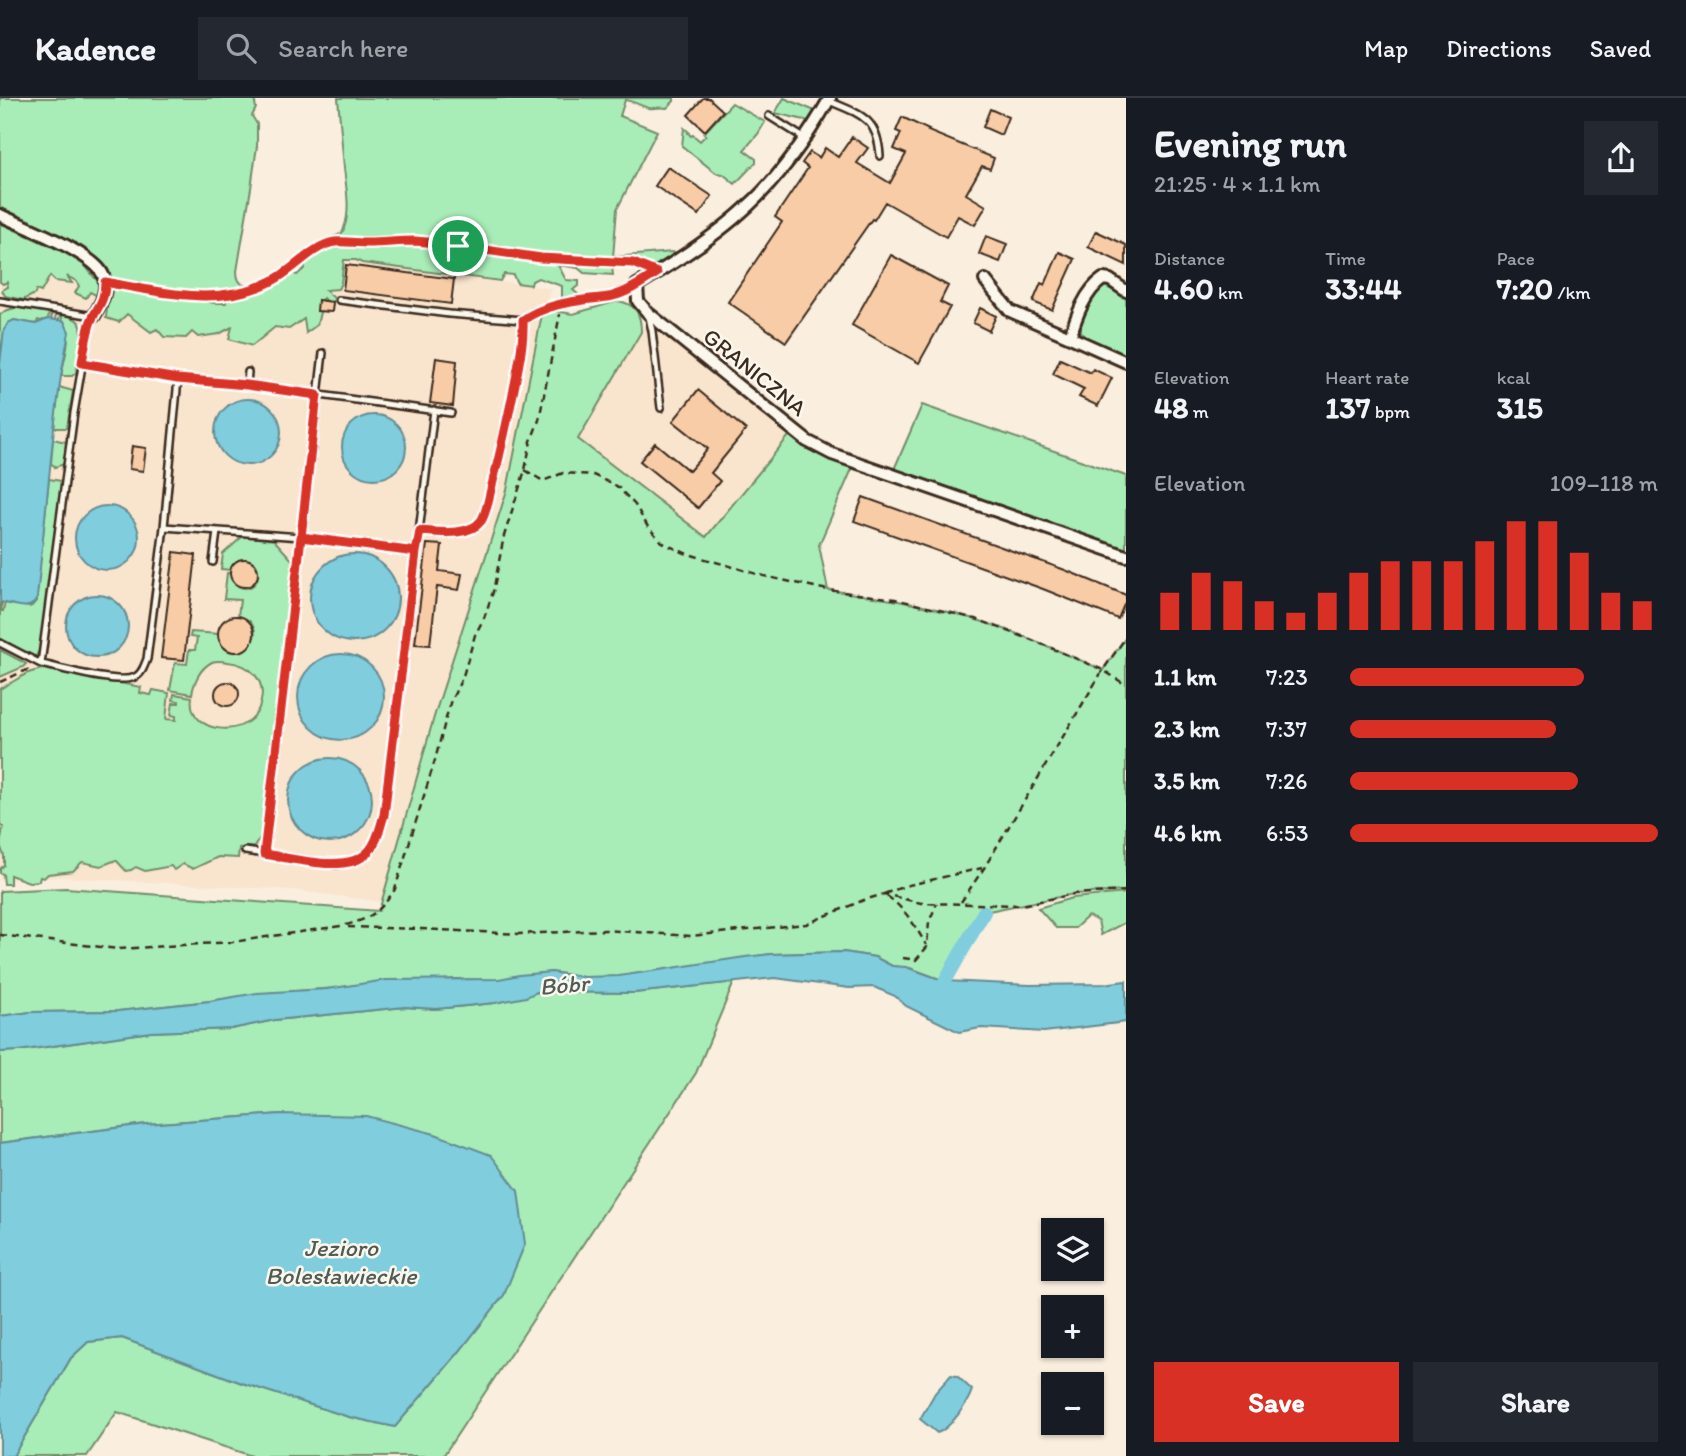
<!DOCTYPE html>
<meta charset="utf-8">
<style>
:root{--surface:#171b24;--page:#242831;--text:#f1f3f6;--muted:#9ea1a6;--line:#363941;--accent:#d93025}
body{margin:0;font-family:Itim,sans-serif;background:var(--page);color:var(--text);height:100vh;display:flex;flex-direction:column;font-size:26px;white-space:nowrap}
*{box-sizing:border-box;margin:0}
p{font-size:23px;color:var(--muted)}
.icon{flex:none;width:38px;height:38px;fill:none;stroke:currentColor;stroke-width:2;stroke-linecap:round;stroke-linejoin:round}
.map{position:relative;flex:1;overflow:hidden}
.details{display:flex;flex-direction:column;background:var(--surface);width:560px}
.details>*{flex:none}
.buttons{position:absolute;left:1041px;top:1120px;display:grid;gap:14px}
.buttons a{display:grid;place-items:center;width:63px;height:63px;border-radius:0px;background:var(--surface);box-shadow:0 2px 5px #0004;font-size:35px}
.pin{position:absolute;display:grid;place-items:center;width:60px;height:60px;color:#fff;margin:-30px;border:4px solid #fff;border-radius:50%;box-shadow:0 2px 7px #0007}
.round{display:grid;place-items:center;flex:none;width:74px;height:74px;border-radius:0px;background:var(--page)}
.headline{display:flex;align-items:center;justify-content:space-between;height:119px;padding:0 28px}
h1{font-size:38px;font-weight:700;line-height:52px}
.stats{display:grid;grid-template-columns:repeat(3,1fr);gap:10px;height:119px;padding:7px 28px}
.stats div{display:grid;align-content:center}
.stats b{font-size:30px;font-weight:700}
.stats small{font-size:19px;font-weight:400}
.stats p{font-size:19px}
.chart{height:196px;padding:14px 28px}
.chart p{display:flex;justify-content:space-between}
.chart svg{width:100%;height:126px;margin-top:7px;stroke:var(--accent);stroke-width:6}
.action{display:flex;gap:14px;margin-top:auto;padding:14px 28px}
.action a{flex:1;height:80px;border-radius:0px;background:var(--accent);color:#fff;font-size:28px;font-weight:700;line-height:80px;text-align:center}
.action a+a{background:var(--page);color:var(--text)}
ul{padding:0 28px;list-style:none;font-size:23px}
li{display:grid;grid-template-columns:112px 84px 1fr;align-items:center;height:52px}
li i{height:18px;border-radius:9px;background:var(--accent)}
header{display:flex;align-items:center;gap:42px;box-sizing:border-box;height:98px;padding:0 35px;background:var(--surface);border-bottom:2px solid var(--line)}
header strong{font-size:33px}
nav{display:flex;gap:38px;margin-inline-start:auto;font-size:24px}
.search{width:490px;height:63px;background:var(--page);display:flex;align-items:center;gap:18px;box-sizing:border-box;padding:0 24px;border-radius:0px;color:var(--muted);font-size:26px}
main{display:flex;flex:1;min-height:0}
.map>svg:first-child{display:block}
.built{fill:#f9e4ce}
.green{fill:#a8edb8;stroke:#728c6b;stroke-width:2}
.water{fill:#80cdde;stroke:#648c91;stroke-width:2}
.lines{fill:none;stroke-linecap:round;stroke-linejoin:round}
.canal{stroke:#80cdde;stroke-width:14}
.building{fill:#f8cca7;stroke:#3b2a1e;stroke-width:2}
.service-casing{stroke:#3b2a1e;stroke-width:10}
.minor-casing{stroke:#3b2a1e;stroke-width:16}
.path{stroke:#3b2a1e;stroke-width:2.5;stroke-dasharray:7 5;stroke-linecap:butt}
.service{stroke:#fbf7ec;stroke-width:5}
.minor{stroke:#fbf7ec;stroke-width:10}
.route-casing{stroke:#fff;stroke-width:14}
.route{stroke:#d93025;stroke-width:9}
.labels{text-anchor:middle;stroke-width:5;stroke-linejoin:round;paint-order:stroke}
.street-label{font-size:23px;fill:#3b2a1e;stroke:#fbf7ec}
.water-label{font-size:24px;font-style:italic;fill:#505b58;stroke:#fbf7ec}
</style>
<header>
<strong>Kadence</strong>
<div class="search"><svg class="icon" aria-label="search" viewBox="0 0 24 24"><circle cx="10" cy="10" r="6"/><path d="M15 15l6 6"/></svg>Search here</div>
<nav><a>Map</a><a>Directions</a><a>Saved</a></nav>
</header>
<main>
<div class="map">
<svg width="1126" height="1358" viewBox="0 0 1126 1358">
<rect width="100%" height="100%" fill="#faeede"/>
<filter id="ink" filterUnits="userSpaceOnUse"><feTurbulence type="fractalNoise" baseFrequency=".0143" numOctaves="2"/><feDisplacementMap in="SourceGraphic" scale="14" xChannelSelector="R" yChannelSelector="G"/><feConvolveMatrix kernelMatrix="1 2 1 2 8 2 1 2 1" color-interpolation-filters="sRGB"/></filter>
<g filter="url(#ink)">
<path class="built" d="M16,141l66,35 15,23 118,19 129,-56h12l196,29 -9,20 -36,181 -73,227 -51,185 -90,-12 -232,-13 -61,3v-610z
M648,215l145,118 -87,106 -128,-98 63,-107z"/>
<path class="green" d="M0,0h254l2,10 -4,8 5,8v22l-6,42 -14,83c0,40 64,-15 76,-23 4,-4 9,-7 14,-9 4,-2 11,-3 15,-6 1,-2 2,-3 2,-5 7,-18 2,-41 0,-60 -2,-23 -4,-47 -6,-70h336v3l-7,7c-7,-2 -11,1 -18,0 -8,-2 -16,-7 -24,-8l-5,16 37,15 -40,78 -4,48 59,-5 1,3 -15,12 -4,1 -24,-8 -29,1 -50,-4 -123,-16 -87,-1c-28,4 -44,26 -69,39 -49,26 -109,11 -160,1l-2,-1c-1,-5 0,-7 -3,-11 -14,-20 -82,-46 -107,-57z
M784,0l31,13 -6,10 -34,-8z
M732,5l33,19 -7,12 -14,16 12,9v3l-21,22 -12,-10 -7,-1 -34,-27 2,-18 5,4 -1,1 3,3 2,-1 7,6 6,-6 -2,-2z
M0,125l68,31c6,6 14,8 19,14 4,5 6,9 11,13l2,16 -10,-5 -4,6 -11,-5 4,-7 -3,-5 -9,-5 5,7 -17,-2 -5,-5 -9,16 -5,-2 -1,4 -12,6 -18,-4 -3,-6 6,-3 -1,-5 -4,2 -3,-2z
M397,147h21l116,16 78,6 1,8 -29,-2 -6,-5 -20,-3 8,15 13,1v4l-6,5 7,6 -18,2v-12l-24,-8 -6,3 -1,4 -14,-2 -4,-8 -9,-1 -4,7 -138,-18 -6,-3h-12l-3,23 -3,6 -13,1 10,9 -5,4 -7,-5 -4,4 2,6 -4,17 -11,8 -2,-14 -15,10 -14,-2 -23,19 -23,-7 3,-12 -13,7 -21,3 -6,-5 -6,6 -22,-1 -7,-8 -6,3 -24,-18 -8,8 -13,-4 3,-28 3,-3 50,8 39,4 12,4h13v-5c25,-4 46,-11 67,-25l4,2 8,-7 -1,-4c25,-20 29,-18 59,-16 11,0 23,-2 34,-3z
M1105,188l21,12v58l-38,-17 -7,-7v-10l15,-30 3,-4z
M618,203c19,3 23,14 23,31l-63,107 128,98 87,-106 62,31 -36,83 9,45c50,7 101,15 149,30 43,13 84,32 126,50l23,-33v254l-52,3 -90,18 -39,69 -35,-13 -18,-2 -17,-9 -31,-5 -73,2 -152,23h-36l-32,-5 -52,8 -43,-1 -199,15 -47,7 -92,10 -87,1 -31,4v-125l66,-3 313,23 55,-194 73,-227 36,-181 30,5z
M18,209c13,2 56,5 62,17 5,10 -2,38 -4,49l-4,3h-11c3,-17 13,-42 1,-56v-5h-2l-1,5 1,-5 -4,-1 -1,5 1,-5 -3,-1 -2,6 1,-6h-3l-1,6 -8,2 -2,-1 -2,4 -22,-4 -10,10 -4,33v-48l5,-4z
M59,289l14,4 -6,37h-13z
M922,307l204,71v80l-234,-82z
M53,341l13,3 -2,22 -9,3v-1l-4,-2z
M49,381l12,2 1,1 -22,167 -4,7 -2,1 -34,-19v-36h2l-1,8 2,1 2,-8 24,4 3,-1 4,-5z
M243,438l31,4 20,22 -32,273 -8,12 -15,1 -1,10 -20,-1 -25,12 -10,-5 -9,6 -3,-4 -26,5 -9,-4 -5,3 -5,1 -10,-11 -15,6 -19,-4 -9,9 -25,3 -4,4 -4,-1 -1,4 -10,1 -19,-7v9h-6l-1,-10 -3,-1v-4l4,-4v-9l-4,-11 3,-18 -3,-2v-136l28,-16 14,-4 99,18 -1,6 11,2 2,-5 16,3 -3,26 10,1v-4l-5,-1 2,-12h6v-2l-6,-1 1,-6 18,3c-6,39 62,44 69,4 5,-22 -12,-37 -33,-39 -5,-1 -11,-2 -16,0 -12,6 -18,20 -20,32l-22,-4 5,-27 12,1 2,-14h6l2,-12 -7,-1 1,-5 28,2c7,45 63,-6 19,-18l2,-16 -16,-1 3,-26h3c2,7 3,11 10,14 24,8 26,-38 -4,-25l-5,8 -10,-1 2,-15z
M0,552l23,12 3,2 -3,3 -23,10z
M1126,795v29l-25,13 -3,-14 -10,-5 -13,12h-19l-18,-20 34,-10z
M734,884l-38,91 -253,383h-191l-135,-44 -30,44h-74l58,-98 17,-16 34,-4 120,45 107,34 46,10 64,-75 45,-57 -223,-181 -135,10 -146,19v-91l18,-1 133,-19 80,-3 44,-9 130,-13 28,2 24,-2 37,-4 42,-11 98,1z"/>
<path class="water" d="M48,221l16,2 5,11 -8,44 -7,52 -17,170c-6,15 -23,6 -37,4v-238l4,-34 4,-7 6,-3 22,4z
M215 334a33 33 0 1 1 66 0a33 33 0 1 1-66 0Z
M342 349a32 32 0 1 1 64 0a32 32 0 1 1-64 0Z
M75 440a32 32 0 1 1 64 0a32 32 0 1 1-64 0Z
M310 500a44 44 0 1 1 88 0a44 44 0 1 1-88 0Z
M66 528a31 31 0 1 1 62 0a31 31 0 1 1-62 0Z
M298 599a43 43 0 1 1 86 0a43 43 0 1 1-86 0Z
M288 702a42 42 0 1 1 84 0a42 42 0 1 1-84 0Z
M844,854l31,5 17,9 14,1 39,14 85,4 73,-1 23,-3v41l-82,10 -63,-4 -22,4 -53,-26 -11,-10 -21,-9 -25,1 -74,-10 -141,15 -97,-1 -11,5 -31,6 -59,6 -31,-2 -130,13 -44,9 -80,3 -133,19 -18,1v-36l31,-4 87,-1 92,-10 47,-8 70,-4 59,-9 113,-1 20,-4 32,-3 32,5 36,-1 126,-19 26,-3z
M281,1016l85,2 69,18 56,21 27,36 7,53 -21,51 -45,57 -64,75 -46,-10 -107,-34 -120,-45 -34,4 -17,16 -58,98h-13v-313l146,-19z
M951,1277l6,1 15,14c-4,13 -22,39 -35,43l-17,-14 15,-26z"/>
<g class="lines">
<path class="canal" d="M945,883l39,-69"/>
</g>
<path class="building" d="M703,0h6l14,13 -18,20 -17,-16z
M990,11l18,8 -7,18 -18,-8z
M902,19l27,13 -1,1 66,27 -4,11 -8,-3 -16,28 20,12 -11,19 -17,-9 -12,21 -61,-35 -11,18 -2,-1 -86,123 -58,-40 54,-80 -7,-5 33,-49 -6,-5 8,-11 9,6 6,-10 13,9 14,-20 16,11 -11,15 33,20 16,-29 -12,-5 7,-16 -5,-2z
M668,69l44,29 -13,19 -44,-29z
M1096,133l30,14v20l-38,-18z
M986,138l21,8 -7,18 -21,-8z
M1059,154l16,7 -23,51 -19,-8 8,-19 4,2z
M891,157l57,31 -8,16 10,5 -31,56 -67,-38z
M346,167l108,14 -3,25 -108,-14z
M318,202l15,2 -1,10 -15,-1z
M980,210l16,8 -7,15 -16,-8z
M436,260l21,3 -4,45 -23,-3z
M1060,261l31,14 2,-4 19,9 -14,28 -19,-9 5,-8 -31,-15z
M698,292l48,40 -35,43 9,8 -22,27 -58,-47 15,-18 34,28 8,-9 11,-13 -35,-28z
M132,348l14,2 -3,23 -14,-2z
M863,399l202,73 61,25v5l-8,19 -75,-30 -189,-68z
M427,446l15,1 -3,26 23,3 -3,16 -22,-3 -7,58 -15,-1z
M174,454l22,3 -12,105 -23,-2z
M230 475a14 14 0 1 1 28 0a14 14 0 1 1-28 0Z
M218 536a18 18 0 1 1 36 0a18 18 0 1 1-36 0Z
M215 596a12 12 0 1 1 24 0a12 12 0 1 1-24 0Z"/>
<g class="lines">
<defs>
<path id="service" d="M829,3c31,13 49,17 51,55
M769,18l35,22
M339,202l110,14 74,6 11,-8 9,-3 19,-5 51,-8 23,-10
M0,203l94,15 -6,15 -14,82 -33,251c21,4 76,21 94,13 7,-3 9,-11 12,-18l17,-132 14,-148
M649,219l3,14 9,77
M82,265l96,16 69,6 204,28
M247,287l1,-13
M164,429l137,10 115,15
M420,433c17,2 50,6 62,-10 5,-8 9,-32 12,-42 12,-48 22,-96 30,-145l-1,-14
M213,464l4,-30
M0,545l41,21
M245,753l92,14 21,-5 10,-8 8,-11 8,-26 50,-405
M264,756l59,-501"/>
<path id="minor" d="M830,0c-22,38 -49,78 -82,108 -33,31 -72,56 -111,79l1,16 10,12 159,128 25,13 294,102
M0,117c23,11 94,38 103,60 6,15 -2,29 -9,41
M985,182l25,31 60,26
M1126,193l-16,-11 -7,-1c-18,12 -27,38 -33,58l56,25"/>
</defs>
<use href="#service" class="service-casing"/>
<use href="#minor" class="minor-casing"/>
<path class="path" d="M116,186c58,10 111,22 166,-8 18,-10 31,-31 53,-34 10,-1 22,1 32,1 16,0 32,-2 48,-2 42,1 85,12 126,17 21,2 43,4 64,5 13,0 25,-1 37,4
M525,372l18,11 20,-8 30,2 25,12 17,18 13,22 15,16 22,10 79,23 64,14 67,9 81,20 56,21 71,30 23,-33
M0,584l29,-13
M884,796l21,-8 77,-18
M887,798c18,13 28,29 39,49
M961,804l23,-34 119,-198 23,15
M348,829l73,2 98,5 87,-4 85,6 115,-12 58,-24 20,-6 37,9 101,2 52,-11 52,-3
M0,837l118,14 115,-7 108,-16c27,-6 39,-13 54,-37l40,-129 15,-57 13,-27 12,-41 9,-17 9,-26 11,-56 21,-66 6,-29 8,-21 21,-106
M903,860l13,2 11,-13 2,-25 8,-19"/>
<use href="#service" class="service"/>
<use href="#minor" class="minor"/>
</g>
</g>
<g class="lines" filter="url(#ink)">
<defs>
<path id="route" d="M458,148c-14,-2 -29,-4 -43,-5 -16,0 -32,2 -48,2 -10,0 -22,-2 -32,-1 -22,3 -42,29 -63,39 -52,27 -113,11 -167,1 0,22 -9,25 -15,42 -4,13 -6,26 -8,39l96,16 69,6 70,10 -16,142 115,15 -32,263c-4,12 -6,26 -15,36 -20,24 -77,7 -105,3l37,-317 115,15 4,-21c17,1 49,6 61,-10 5,-6 9,-28 11,-36 9,-34 16,-67 23,-101 4,-21 9,-42 8,-64 20,-14 44,-18 68,-21 7,-1 15,-1 22,-3 16,-4 31,-15 44,-23l-24,-10 -92,-5 -83,-12"/>
</defs>
<use href="#route" class="route-casing"/>
<use href="#route" class="route"/>
</g>
<g class="labels">
<g class="street-label">
<text transform="translate(755 274) rotate(39)" y="8">GRANICZNA</text>
</g>
<g class="water-label">
<text transform="translate(564 887) rotate(-5)" y="8">Bóbr</text>
<text x="341" y="1158">Jezioro<tspan x="341" dy="28">Bolesławieckie</tspan></text>
</g>
</g>
</svg>
<div class="buttons">
<a><svg class="icon" aria-label="layers" viewBox="0 0 24 24"><path d="M12 4l9 5-9 5-9-5zM3 14l9 5 9-5"/></svg></a>
<a>+</a>
<a>−</a>
</div>
<div class="pin" style="left:458px;top:148px;background:#1e9e55"><svg class="icon" aria-label="arrive" viewBox="0 0 24 24"><path d="M6 21V4h12l-3 4 3 4H6"/></svg></div>
</div>
<section class="details">
<div class="headline"><div><h1>Evening run</h1><p>21:25 · 4 × 1.1 km</p></div><a class="round"><svg class="icon" aria-label="share" viewBox="0 0 24 24"><path d="M12 15V3M7 8l5-5 5 5M5 13v7h14v-7"/></svg></a></div>
<div class="stats">
<div><p>Distance</p><b>4.60<small> km</small></b></div>
<div><p>Time</p><b>33:44</b></div>
<div><p>Pace</p><b>7:20<small> /km</small></b></div>
</div>
<div class="stats">
<div><p>Elevation</p><b>48<small> m</small></b></div>
<div><p>Heart rate</p><b>137<small> bpm</small></b></div>
<div><p>kcal</p><b>315</b></div>
</div>
<div class="chart"><p><span>Elevation</span>109–118 m</p>
<svg viewBox="0 0 160 44" preserveAspectRatio="none"><path d="M5 44V31M15 44V24M25 44V27M35 44V34M45 44V38M55 44V31M65 44V24M75 44V20M85 44V20M95 44V20M105 44V13M115 44V6M125 44V6M135 44V17M145 44V31M155 44V34"/></svg>
</div>
<ul>
<li><b>1.1 km</b>7:23<i style="width:76%"></i></li>
<li><b>2.3 km</b>7:37<i style="width:67%"></i></li>
<li><b>3.5 km</b>7:26<i style="width:74%"></i></li>
<li><b>4.6 km</b>6:53<i style="width:100%"></i></li>
</ul>
<div class="action"><a>Save</a><a>Share</a></div>
</section>
</main>
